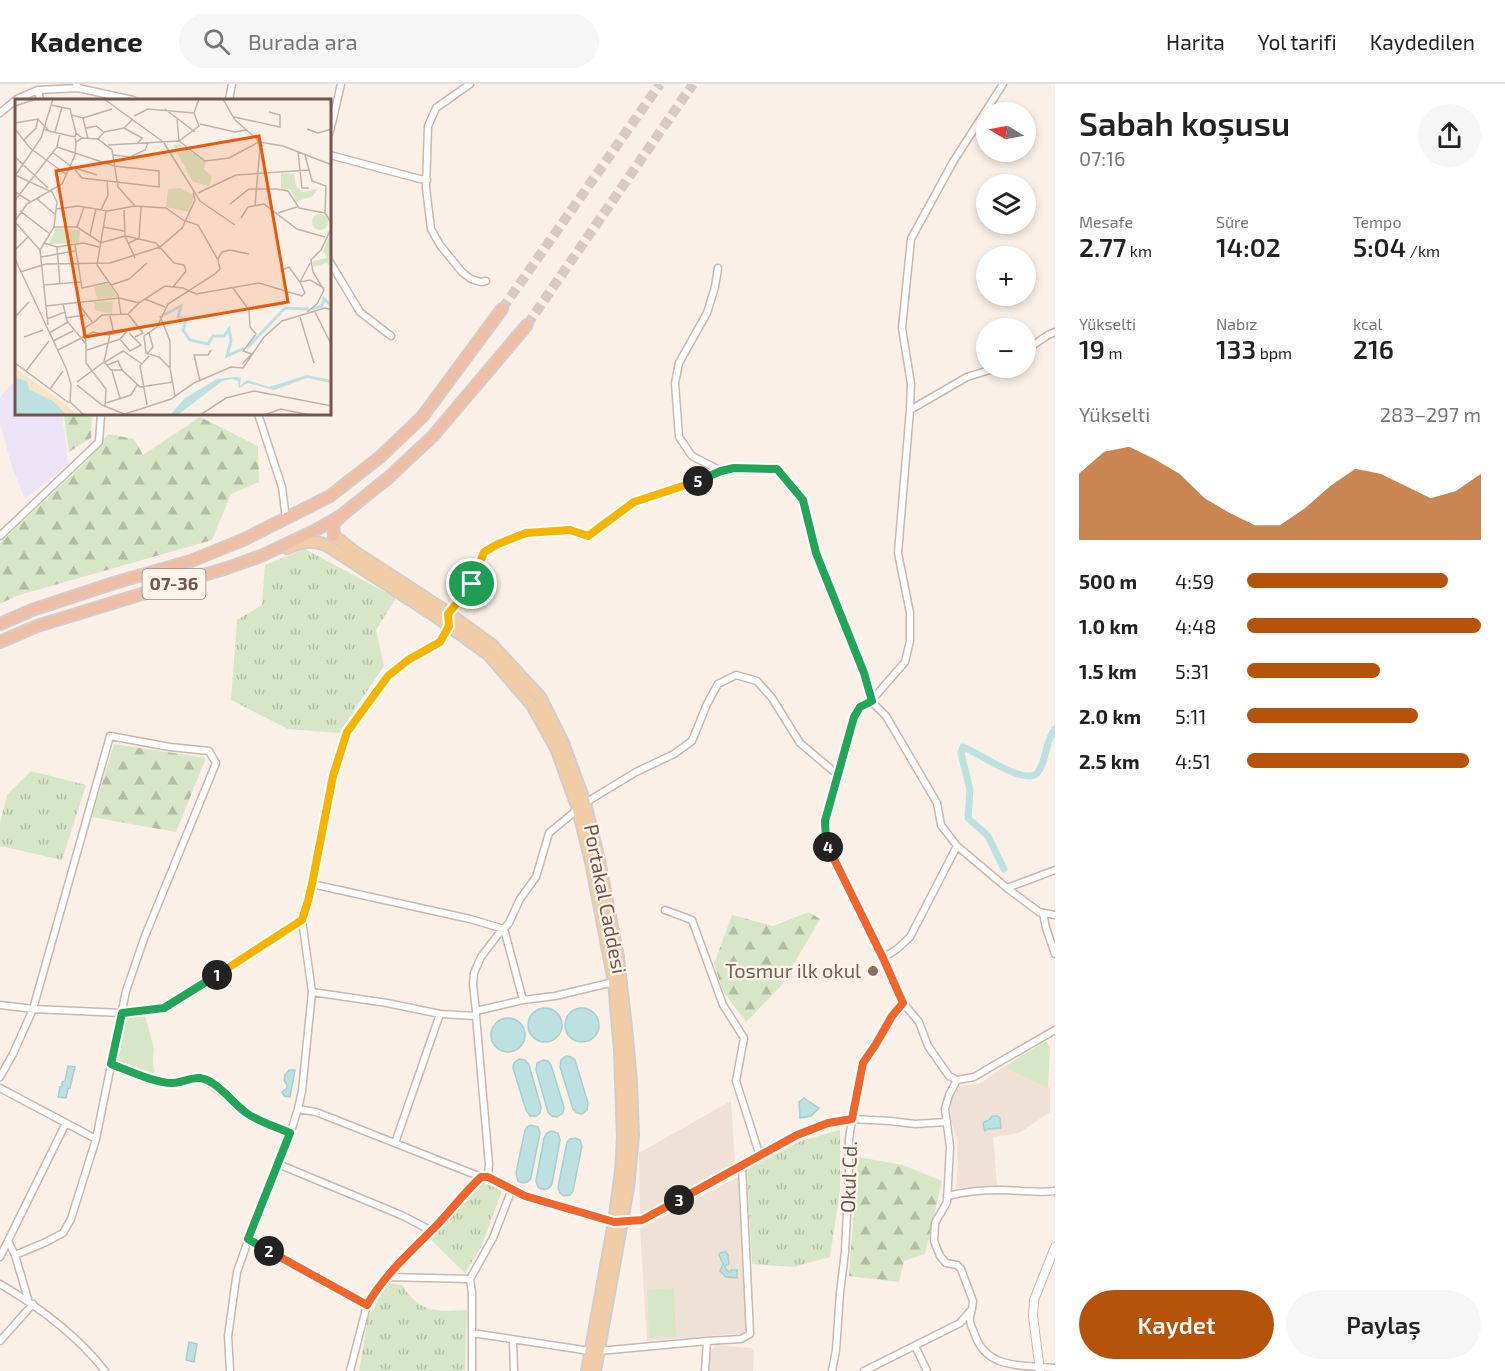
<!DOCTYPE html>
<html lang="tr">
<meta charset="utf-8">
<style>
:root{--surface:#fff;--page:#f6f6f6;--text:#222;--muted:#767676;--line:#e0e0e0;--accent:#b45309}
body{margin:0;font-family:"Exo 2",sans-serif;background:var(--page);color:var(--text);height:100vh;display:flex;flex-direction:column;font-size:22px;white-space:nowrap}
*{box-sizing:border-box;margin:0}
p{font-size:20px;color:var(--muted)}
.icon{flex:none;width:33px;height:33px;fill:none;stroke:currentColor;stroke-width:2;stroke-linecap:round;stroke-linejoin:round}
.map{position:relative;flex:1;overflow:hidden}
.details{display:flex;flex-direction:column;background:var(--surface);width:450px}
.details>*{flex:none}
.needle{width:39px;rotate:280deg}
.tools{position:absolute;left:976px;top:18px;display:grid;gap:12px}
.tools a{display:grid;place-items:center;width:60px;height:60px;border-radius:50%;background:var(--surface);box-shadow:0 3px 9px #0003;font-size:30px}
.pin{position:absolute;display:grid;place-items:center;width:51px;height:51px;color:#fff;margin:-26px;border:3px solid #fff;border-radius:50%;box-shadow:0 2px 6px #0007}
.km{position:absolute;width:30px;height:30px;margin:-15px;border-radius:50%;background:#222;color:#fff;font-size:16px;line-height:30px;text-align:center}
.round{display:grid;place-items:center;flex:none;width:63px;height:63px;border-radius:32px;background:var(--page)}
.head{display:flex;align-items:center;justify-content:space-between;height:102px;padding:0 24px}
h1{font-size:33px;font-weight:600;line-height:45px}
.metrics{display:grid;grid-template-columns:repeat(3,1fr);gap:9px;height:102px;padding:6px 24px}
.metrics div{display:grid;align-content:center}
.metrics b{font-size:26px;font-weight:600}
.metrics small{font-size:16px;font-weight:400}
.metrics p{font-size:16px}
.chart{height:168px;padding:12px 24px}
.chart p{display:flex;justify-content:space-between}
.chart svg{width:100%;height:108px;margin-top:6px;fill:var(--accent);opacity:.7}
.cta{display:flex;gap:12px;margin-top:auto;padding:12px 24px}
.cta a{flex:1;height:69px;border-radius:36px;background:var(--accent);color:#fff;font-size:24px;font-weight:600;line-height:69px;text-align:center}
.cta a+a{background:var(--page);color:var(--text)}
ul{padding:0 24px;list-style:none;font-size:20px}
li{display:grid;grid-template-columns:96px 72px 1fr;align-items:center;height:45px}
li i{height:15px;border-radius:8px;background:var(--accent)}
header{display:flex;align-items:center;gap:36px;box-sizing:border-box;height:84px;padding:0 30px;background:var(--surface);border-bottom:2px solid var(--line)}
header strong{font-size:28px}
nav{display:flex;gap:33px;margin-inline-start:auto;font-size:21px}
.search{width:420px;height:54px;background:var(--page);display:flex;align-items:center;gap:15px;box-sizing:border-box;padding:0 21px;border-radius:33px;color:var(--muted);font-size:22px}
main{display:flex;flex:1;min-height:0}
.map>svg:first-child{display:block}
.residential{fill:#f0e1d6}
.education{fill:#ede3f6}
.grass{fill:url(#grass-tufts)}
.forest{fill:url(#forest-firs)}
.park{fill:#d7e6c7}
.water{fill:#bde0e1;stroke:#a5cfd1;stroke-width:1.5}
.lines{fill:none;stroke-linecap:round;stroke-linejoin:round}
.canal{stroke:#bde0e1;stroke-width:7}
.trunk-tunnel{stroke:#d8cac1;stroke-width:10;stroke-dasharray:10 5;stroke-linecap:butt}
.minor-casing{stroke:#cab7ae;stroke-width:9}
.tertiary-casing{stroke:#cab7ae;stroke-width:10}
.primary-casing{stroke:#d4ccca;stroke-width:14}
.trunk-casing{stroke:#d4ccca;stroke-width:14}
.minor{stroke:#fff;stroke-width:6}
.tertiary{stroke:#fff;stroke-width:8}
.primary{stroke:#f1cda7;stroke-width:10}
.trunk{stroke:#efbea6;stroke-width:10}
.split-1-casing{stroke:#fff;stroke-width:12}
.split-2-casing{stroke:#fff;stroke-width:12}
.split-3-casing{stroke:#fff;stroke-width:12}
.split-4-casing{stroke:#fff;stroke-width:12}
.split-5-casing{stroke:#fff;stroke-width:12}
.split-6-casing{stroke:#fff;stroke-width:12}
.split-1{stroke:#f5b400;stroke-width:8}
.split-2{stroke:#22a559;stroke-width:8}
.split-3{stroke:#f0652b;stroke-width:8}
.split-4{stroke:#f0652b;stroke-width:8}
.split-5{stroke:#22a559;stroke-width:8}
.split-6{stroke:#f5b400;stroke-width:8}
.education-dot{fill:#8d6e63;stroke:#fdf5ec;stroke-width:2}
.labels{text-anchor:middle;stroke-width:4.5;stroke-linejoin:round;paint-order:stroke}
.shield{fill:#fdf5ec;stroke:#9a867d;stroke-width:1.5}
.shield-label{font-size:18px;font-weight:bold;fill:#70564e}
.street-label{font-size:20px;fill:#70564e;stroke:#fdf5ec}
.education-label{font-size:20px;fill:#785e54;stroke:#fdf5ec;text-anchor:end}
.inset-river{fill:none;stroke:#bde0e1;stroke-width:3}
.inset-road{fill:none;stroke:#c3b2aa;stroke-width:1.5}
.view{fill:#e8590c;fill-opacity:0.15;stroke:#e8590c;stroke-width:3}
.inset-edge{fill:none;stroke:#70564e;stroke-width:3}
</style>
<header>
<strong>Kadence</strong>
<div class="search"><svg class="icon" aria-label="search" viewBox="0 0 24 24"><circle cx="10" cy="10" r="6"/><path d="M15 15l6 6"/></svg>Burada ara</div>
<nav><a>Harita</a><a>Yol tarifi</a><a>Kaydedilen</a></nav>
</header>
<main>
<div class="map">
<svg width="1055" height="1287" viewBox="0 0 1055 1287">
<defs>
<pattern id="grass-tufts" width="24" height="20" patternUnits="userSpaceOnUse" patternTransform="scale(1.5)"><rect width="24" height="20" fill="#d7e6c7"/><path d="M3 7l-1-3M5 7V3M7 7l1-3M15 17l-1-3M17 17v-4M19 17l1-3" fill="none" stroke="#b3bda4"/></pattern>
<pattern id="forest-firs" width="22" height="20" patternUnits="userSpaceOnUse" patternTransform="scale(1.5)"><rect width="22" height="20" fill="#d7e6c7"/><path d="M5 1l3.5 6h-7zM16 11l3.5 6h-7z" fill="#b3bda4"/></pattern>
</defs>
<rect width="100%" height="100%" fill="#faf0e7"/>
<path class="residential" d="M1004,983l46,21v24l-31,21 -26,4 4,49 -41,2 2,-24 -1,-24 -6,-19v-23l7,-12 21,-2z
M731,1017l4,62 -95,52 -1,-62z
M738,1093l8,156 -99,8 -7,-112z
M716,1261l36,3 2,3 -1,20h-44l2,-20z"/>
<path class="education" d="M16,296v34h46l6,50 -43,35 -13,-32 -12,-44v-26z"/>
<path class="grass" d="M305,465l91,49 -20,32 8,36 -45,67 -51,-4 -57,-29 6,-80 25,-15 3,-40z
M31,687l55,14 -24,75 -62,-14v-23l7,-28z
M840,1046v60l-10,67 -36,10 -42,-3 -5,-95 54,-28z
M483,1098l19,9 -21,56 -16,26 -35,-34z
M388,1199l14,2c18,28 34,27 65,25l-2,61h-106l9,-53z"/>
<path class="forest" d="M64,330h28l-1,24 -22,14z
M200,333l58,29 1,36 -28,12 -19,46 -196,56 -16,8v-61l86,-81 22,-28 26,5 9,16z
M114,660l92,14 -30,74 -84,-15z
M809,828l11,7 -39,67 -35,36 -23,-31 -9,-27 18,-49 41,11z
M858,1073l45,8 39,16 -17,73 -21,7 -5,21 -50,-6z"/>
<path class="park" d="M144,928l10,36 -1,13 2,17 -41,-15 9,-48z
M1046,957l4,6 -2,41 -44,-21z
M674,1204l2,49 -27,1 -2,-48z"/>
<path class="water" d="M528 941a17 17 0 1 1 34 0a17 17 0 1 1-34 0Z
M565 941a17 17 0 1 1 34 0a17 17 0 1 1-34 0Z
M491 951a17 17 0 1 1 34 0a17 17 0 1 1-34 0Z
M566,972l5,1 4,3 13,43 -1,7 -5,4 -5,-1 -4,-4 -13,-42 1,-7z
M519,975l6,1 4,5 12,42 -1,6 -4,3h-6l-4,-6 -13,-42 1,-5z
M543,976l5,1 3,4 13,42 -1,6 -6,4 -5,-1 -4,-4 -12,-42 1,-7z
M68,982l7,1 -5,21 -2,1 -2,9 -8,-1 2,-10 2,-1v-4l3,-1z
M289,986h6l-5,27 -6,-1 -2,-4 5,-4v-3l-3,-5 1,-5z
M804,1014l15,10 -8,8 -11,2 -1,-16z
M992,1032h5l3,2 1,10 -13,1 -3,2 -2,-7 1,-2 5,-2z
M531,1041l7,2 2,6 -9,45c-3,5 -8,6 -13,3l-2,-8 9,-43 2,-3z
M551,1047l7,2 2,7 -8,44c-4,6 -9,7 -14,3l-2,-6 8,-43 3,-5z
M575,1054l5,2 2,6 -9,45 -3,4 -6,1 -4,-3 -2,-6 9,-45 3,-3z
M723,1168h3l2,3 1,9 -3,1 -1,3 4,4h2v-2h6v8l-11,-1 -6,-6 3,-7 -4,-9 1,-2z
M189,1258l8,2 -3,18 -8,-2z"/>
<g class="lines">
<path class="canal" d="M1004,785l-16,-33 -20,-18 2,-28 -9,-37 2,-6c15,5 64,41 75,25 9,-12 7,-31 17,-43"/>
<path class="trunk-tunnel" d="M502,225l158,-225
M527,241l166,-241"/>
<defs>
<path id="minor" d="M470,0l-34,24 -8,18 -2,62 5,41 9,16 22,27 9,7 10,3 5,-1
M78,4l55,12
M38,6l2,10
M229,16l3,-16
M0,29l17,-14 21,-9 40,-2 -2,-4
M330,48l11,-48
M330,71l90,24 7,1
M330,178l30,50 31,24
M718,184l-3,19 -8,26 -28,50 -4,20 4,54 13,19 29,15
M1026,266l22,-15 7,-3
M910,326l57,-33 29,-9
M258,330l24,73 4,32
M0,452l99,-94 2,-28
M585,719l51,-31 38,-18 18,-13 15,-37 11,-20 18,-9 21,6 15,17 28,45 38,32
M312,800l158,35 34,10 19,71
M1007,804l48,-18
M665,826l27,10 31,85 21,33 -8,43 24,75
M1043,829l3,15 9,26
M883,874l14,-9 13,-12 47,-91
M312,908l75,11 53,11 36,2v-5l47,-11 32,-4 59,-14
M0,921l33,4 89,4 42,-5 138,-88 6,-19 4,-17 21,-108 14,-43 41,-57 20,-16 32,-19 9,-15 -1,-12 24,-30 12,-32 14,-8 28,-11 44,-3 18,6 47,-34 35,-13 24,-6 27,-12 13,-2h43l26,30 13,54 48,120 7,28 15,15 51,87 4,22 16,21 50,42 32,24 16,3
M476,927l-3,-27 1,-11 7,-16 16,-21 12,-13 11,-24 16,-22 13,-44 29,-24
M476,932l13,148 -1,13
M111,980l52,18 10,2 27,-6c17,7 27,21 42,32 14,11 32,16 48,23
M0,993l13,-23 20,-45 77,-273 60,11 39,4 7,12 -71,173 -19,55 -30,148 -25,80 -8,14 -19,10 -29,12
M957,996l17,-3 22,-13 59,-34
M0,1004l96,51
M298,1025l18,3 165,65h7l37,19 89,26
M395,1059l45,-129
M278,1080l123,51 31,16
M947,1112c25,-6 50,-7 75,-5 12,0 22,2 33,0
M622,1139l20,-3 155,-85 31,-12 24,-4 38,2 25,3 32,-2
M248,1155l119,66
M8,1157l7,14 13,44
M0,1173l66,-134
M387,1193l83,2
M0,1200c39,23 77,51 105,87
M971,1229c-3,8 1,14 4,22 12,35 49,30 80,33
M472,1249l118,18
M513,1256l1,31
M0,1257l33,-37
M915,1262l12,25
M599,1267l108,-10 34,-2 9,-5 -8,-168
M230,1287l-2,-35 9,-64 25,-71 29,-70 7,-22 4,-18 10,-99 -10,-72
M350,1287l17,-66 10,-18 67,-70 17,-20 20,-20
M472,1287v-78l-2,-14 23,-41 19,-49
M705,1287l2,-30
M832,1287l4,-21 4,-57 5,-41 4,-80v-33l3,-20 11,-56 13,-19 16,-28 11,-13 -14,-33 -63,-127 -1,-22 28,-104 6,-10 12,-6 34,-39 5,-21v-28l-12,-60 12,-143 1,-26 -9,-56 9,-89 42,-77 50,-78
M864,1287l96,-48 12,-14 1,-8 -12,-32 -4,-4 -11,-2 -6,-7 -6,-15 1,-18 12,-21 3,-55 -5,-38 4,-14 8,-15 -8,-4 -21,-30 -9,-24 -16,-19"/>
<path id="tertiary" d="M1040,1287l-7,-55 1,-16 21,-53"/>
<path id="primary" d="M334,452l21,16 86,56 51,37 48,52 23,46 22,60 14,57 19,97 9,80 4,46 2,53 -5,52 -33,183
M287,464c14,-6 24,-9 39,-3l109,71 53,38 44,51 24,43 22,61 13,53 23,120 6,69 3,87 -2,34 -7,50 -27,149"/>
<path id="trunk" d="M334,452l-1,-12 7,-7
M0,540l32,-14 82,-27 77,-22 54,-22 85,-43 50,-39 42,-40 80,-108
M0,558l37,-16 190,-58 34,-12 55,-26 26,-15 46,-37 45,-42 94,-111"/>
</defs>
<use href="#minor" class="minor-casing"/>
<use href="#tertiary" class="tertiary-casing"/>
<use href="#primary" class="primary-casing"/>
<use href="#trunk" class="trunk-casing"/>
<use href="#minor" class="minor"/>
<use href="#tertiary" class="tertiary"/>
<use href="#primary" class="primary"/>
<use href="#trunk" class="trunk"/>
</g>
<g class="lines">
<defs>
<path id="split-1" d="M217,891l85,-55 6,-19 4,-17 21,-108 14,-44 41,-56 20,-16 32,-18 9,-16 -1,-12 24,-30"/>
<path id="split-2" d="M217,891l-53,33 -42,5 -11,51c16,6 46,20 62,19 9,0 18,-6 27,-5 17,2 34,27 48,36 12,8 28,13 42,19l-42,106 21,12"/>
<path id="split-3" d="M269,1167l98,54c18,-31 45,-55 70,-80 15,-16 28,-33 44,-48h7l37,19 89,26 28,-2 37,-20"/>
<path id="split-4" d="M679,1116l118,-65 31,-12 24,-4 11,-56 13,-19 16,-28 11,-13 -20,-45 -55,-111"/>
<path id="split-5" d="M698,397l23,-10 13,-3 43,1 26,31 13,53 48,120 8,28 -12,6 -6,10 -29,104 1,22 2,4"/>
<path id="split-6" d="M472,500l12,-32 14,-8 28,-11 44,-3 18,6 46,-34 64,-21"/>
</defs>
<use href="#split-1" class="split-1-casing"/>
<use href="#split-2" class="split-2-casing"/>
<use href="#split-3" class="split-3-casing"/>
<use href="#split-4" class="split-4-casing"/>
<use href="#split-5" class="split-5-casing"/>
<use href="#split-6" class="split-6-casing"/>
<use href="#split-1" class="split-1"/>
<use href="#split-2" class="split-2"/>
<use href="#split-3" class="split-3"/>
<use href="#split-4" class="split-4"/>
<use href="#split-5" class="split-5"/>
<use href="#split-6" class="split-6"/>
</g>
<circle class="education-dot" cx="873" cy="887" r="6"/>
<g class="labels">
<rect class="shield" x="142.5" y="485" width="63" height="30" rx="4.5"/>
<g class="shield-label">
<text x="174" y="506">07-36</text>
</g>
<g class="street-label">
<text transform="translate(605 815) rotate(79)" y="7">Portakal Caddesi</text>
<text transform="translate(849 1093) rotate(-88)" y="7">Okul Cd.</text>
</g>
<g class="education-label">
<text x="861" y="894">Tosmur ilk okul</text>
</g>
</g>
<g transform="translate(15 15)">
<rect width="316" height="316" fill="#faf0e7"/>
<path d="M166,89l13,8 -5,16 -23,-5 2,-18zM41,129l24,2 -1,13 -30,1zM93,184l9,14 -20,2 -3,-12z" fill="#d7e6c7"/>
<path d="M165,45l26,18 -2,7 8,7 -3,10 -16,-4 -20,-37zM266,74l13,1 2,12 7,6 14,-3 -4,7 -17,6 -5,-12 -10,-1zM297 123a8 8 0 1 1 16 0a8 8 0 1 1-16 0ZM316,133v34l-5,-3 -13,4 1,-6 13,-3 -4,-7zM98,202l-1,13 -17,-4 -1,-8z" fill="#d7e6c7"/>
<path d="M0,269l46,33 16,14h-10l-14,-14 -22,-9 -4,-11 -12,-3z" fill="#f5e5c5"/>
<path d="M0,272l1,7 11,3 3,9 23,11 14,14h-52zM292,276l24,5v3l-24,-5 -33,12 -26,-7 -9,5 -1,-7 -6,-2 -10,2 -44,34h-8l15,-17 32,-19 19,-2 5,1 -1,8 7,-6 22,7z" fill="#bde0e1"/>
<path class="inset-river" d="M297,210l10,-3 2,-7 8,7M149,216l17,-9 -3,11 8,3 -3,10 7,10 18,4 5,-8h11l5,-7 2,12 -4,15 17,-8M232,249l38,-40 24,1"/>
<path class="inset-road" d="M89,0l58,42M208,0l12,21 22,19 3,9 3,-3M36,6l19,4 6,24M0,7l22,-7M150,10l30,23M57,16l11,3 5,21M119,17l14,-7 46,4M219,18l46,10v-12l-11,-3M68,19l29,-9M162,20l2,22M0,24l23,-4 11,12 -6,-2M185,25l35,8 11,-2M71,29l10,-2 8,6M109,29l18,10 -5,6M0,30l15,19 37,27M292,30l11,4 14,-4M34,32l26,6M40,33l7,-25M60,38l1,-4 6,5 -6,4 -1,-4M67,39l16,1 14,11 6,37 17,19 31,2 17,12 15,5 20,35 2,9 -5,5 -47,30 -11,23 -13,9 2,17 13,4 11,11 5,28M83,40l6,-7 20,-4 9,-9M8,42l13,-13 2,-9M164,42l26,20 24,-3 30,-16M244,43l24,4 49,19M149,44l36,58 35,24M93,46l71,-4 20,-15 -5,-13 5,-14M42,48l57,19 45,5v16l-77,-9 -7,-8M37,53l20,15 25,8M283,53l4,36h7M98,56l17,2 15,-7 3,-7M290,56l7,26 14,5 -1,27 7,11M0,58l33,31M0,76l37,17 5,10 -3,25 -14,23M0,77l26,-38 12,-39M0,93l16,10M183,94l38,-18 73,-5M22,100l19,16M0,101l42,-53 3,-14M215,105l19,-15h27l12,2 11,17 26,5M240,106l5,-57M42,110l21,-3 30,5 27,-5M86,111l7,-15 -1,-15M109,111l1,26 10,22M5,112l30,23M91,112l-9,54 21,30 3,19M263,114l19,-6M226,119l7,-11 16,-3 33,25 28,8M0,122l12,-17 35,-20 13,-29 1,-13M0,123l25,28 8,75M39,128h23l23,15M62,128l7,-20M88,128l21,4M75,136l6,-26M111,137l30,7 18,20 10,2 2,6 -13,16M29,144l13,4 26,-4 16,4M85,144l25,-7M114,144l10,-5 2,-31M60,146l7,43 27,-6M42,148l3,37M0,151l13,-13M26,158l34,-6M0,160l51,109 5,16 -1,18 14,13M203,160l4,-7 8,-2 19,4M267,171l7,-3 11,15 10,-19M5,173l26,-8 64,-1 50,-16 22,-19 13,-28 -2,-7M29,186l36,-3M96,186l18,-6 18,-16M218,189l16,22 1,17 6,7 -13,17 9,3 -10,10M130,200l20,8M62,203l16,21 9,-8 26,-1 11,-11M48,205l4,17 19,23v19l20,26 -1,17M31,207l73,-8 20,5 26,-17 18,2 13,6 63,-11 43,13 3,-3 -5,-11 10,-2 14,8M292,213l10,-8 7,-14 -11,-18 -2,-12 10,-10 11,-23M300,213l17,34M113,215l15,19 -8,4M95,217l4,18M145,217l10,25v27M0,218l14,-15M285,218l14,46M50,219l20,-3M32,220l18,-7M34,234l19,-11M9,238l19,-7M105,240l10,12 11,-6 -12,-12M38,242l20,-10M71,245l-1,-16 7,-5M43,251l35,-18 15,3 31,-7M72,251l33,-11 8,-9M132,255l6,-7 -4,-14M89,263l6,-28M90,263l18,-11 19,13M0,264l54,40M92,266l11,-4 4,9M11,272l23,-30M97,272l8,27M185,282l-6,-26h14l3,-5M62,283l27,-20 7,8h11l18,17 33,-5M62,286l25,20 25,10M35,290l13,-18M91,304l25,-8 6,-10M132,306l-7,-39 9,-10M107,316l49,-16 23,-16 37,-16 12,1 21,-31 18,-16 43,-13 7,2M185,316l26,-17 28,-7 78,15M249,316l17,-6 29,6"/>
<path class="view" d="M244,37l29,166 -203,35 -29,-166z"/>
<rect width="316" height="316" class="inset-edge"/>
</g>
</svg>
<div class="tools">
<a><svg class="needle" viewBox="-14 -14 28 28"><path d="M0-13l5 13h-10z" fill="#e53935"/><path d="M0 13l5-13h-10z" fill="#767676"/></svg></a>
<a><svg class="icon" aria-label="layers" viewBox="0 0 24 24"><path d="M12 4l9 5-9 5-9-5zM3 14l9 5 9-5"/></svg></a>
<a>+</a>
<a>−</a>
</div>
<div class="pin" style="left:472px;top:500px;background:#1e9e55"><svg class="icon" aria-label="arrive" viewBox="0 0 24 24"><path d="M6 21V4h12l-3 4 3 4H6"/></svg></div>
<b class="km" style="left:217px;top:891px">1</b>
<b class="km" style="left:269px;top:1167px">2</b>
<b class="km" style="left:679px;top:1116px">3</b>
<b class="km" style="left:828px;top:763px">4</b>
<b class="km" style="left:698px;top:397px">5</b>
</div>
<section class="details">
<div class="head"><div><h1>Sabah koşusu</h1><p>07:16</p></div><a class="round"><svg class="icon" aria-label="share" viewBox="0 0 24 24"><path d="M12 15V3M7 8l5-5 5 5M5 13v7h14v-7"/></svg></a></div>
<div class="metrics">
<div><p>Mesafe</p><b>2.77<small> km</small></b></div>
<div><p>Süre</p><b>14:02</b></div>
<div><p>Tempo</p><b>5:04<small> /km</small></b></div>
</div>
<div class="metrics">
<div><p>Yükselti</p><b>19<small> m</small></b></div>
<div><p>Nabız</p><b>133<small> bpm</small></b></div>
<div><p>kcal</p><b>216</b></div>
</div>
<div class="chart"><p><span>Yükselti</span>283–297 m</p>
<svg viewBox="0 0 160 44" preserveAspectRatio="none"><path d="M0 44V17L10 8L20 6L30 11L40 17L50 27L60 33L70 38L80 38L90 31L100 22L110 15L120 17L130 22L140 27L150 24L160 17V44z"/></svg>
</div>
<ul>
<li><b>500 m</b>4:59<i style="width:86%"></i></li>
<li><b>1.0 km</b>4:48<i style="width:100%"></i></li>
<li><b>1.5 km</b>5:31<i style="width:57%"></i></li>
<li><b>2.0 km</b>5:11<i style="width:73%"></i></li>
<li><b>2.5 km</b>4:51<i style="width:95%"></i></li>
</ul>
<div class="cta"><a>Kaydet</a><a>Paylaş</a></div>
</section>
</main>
